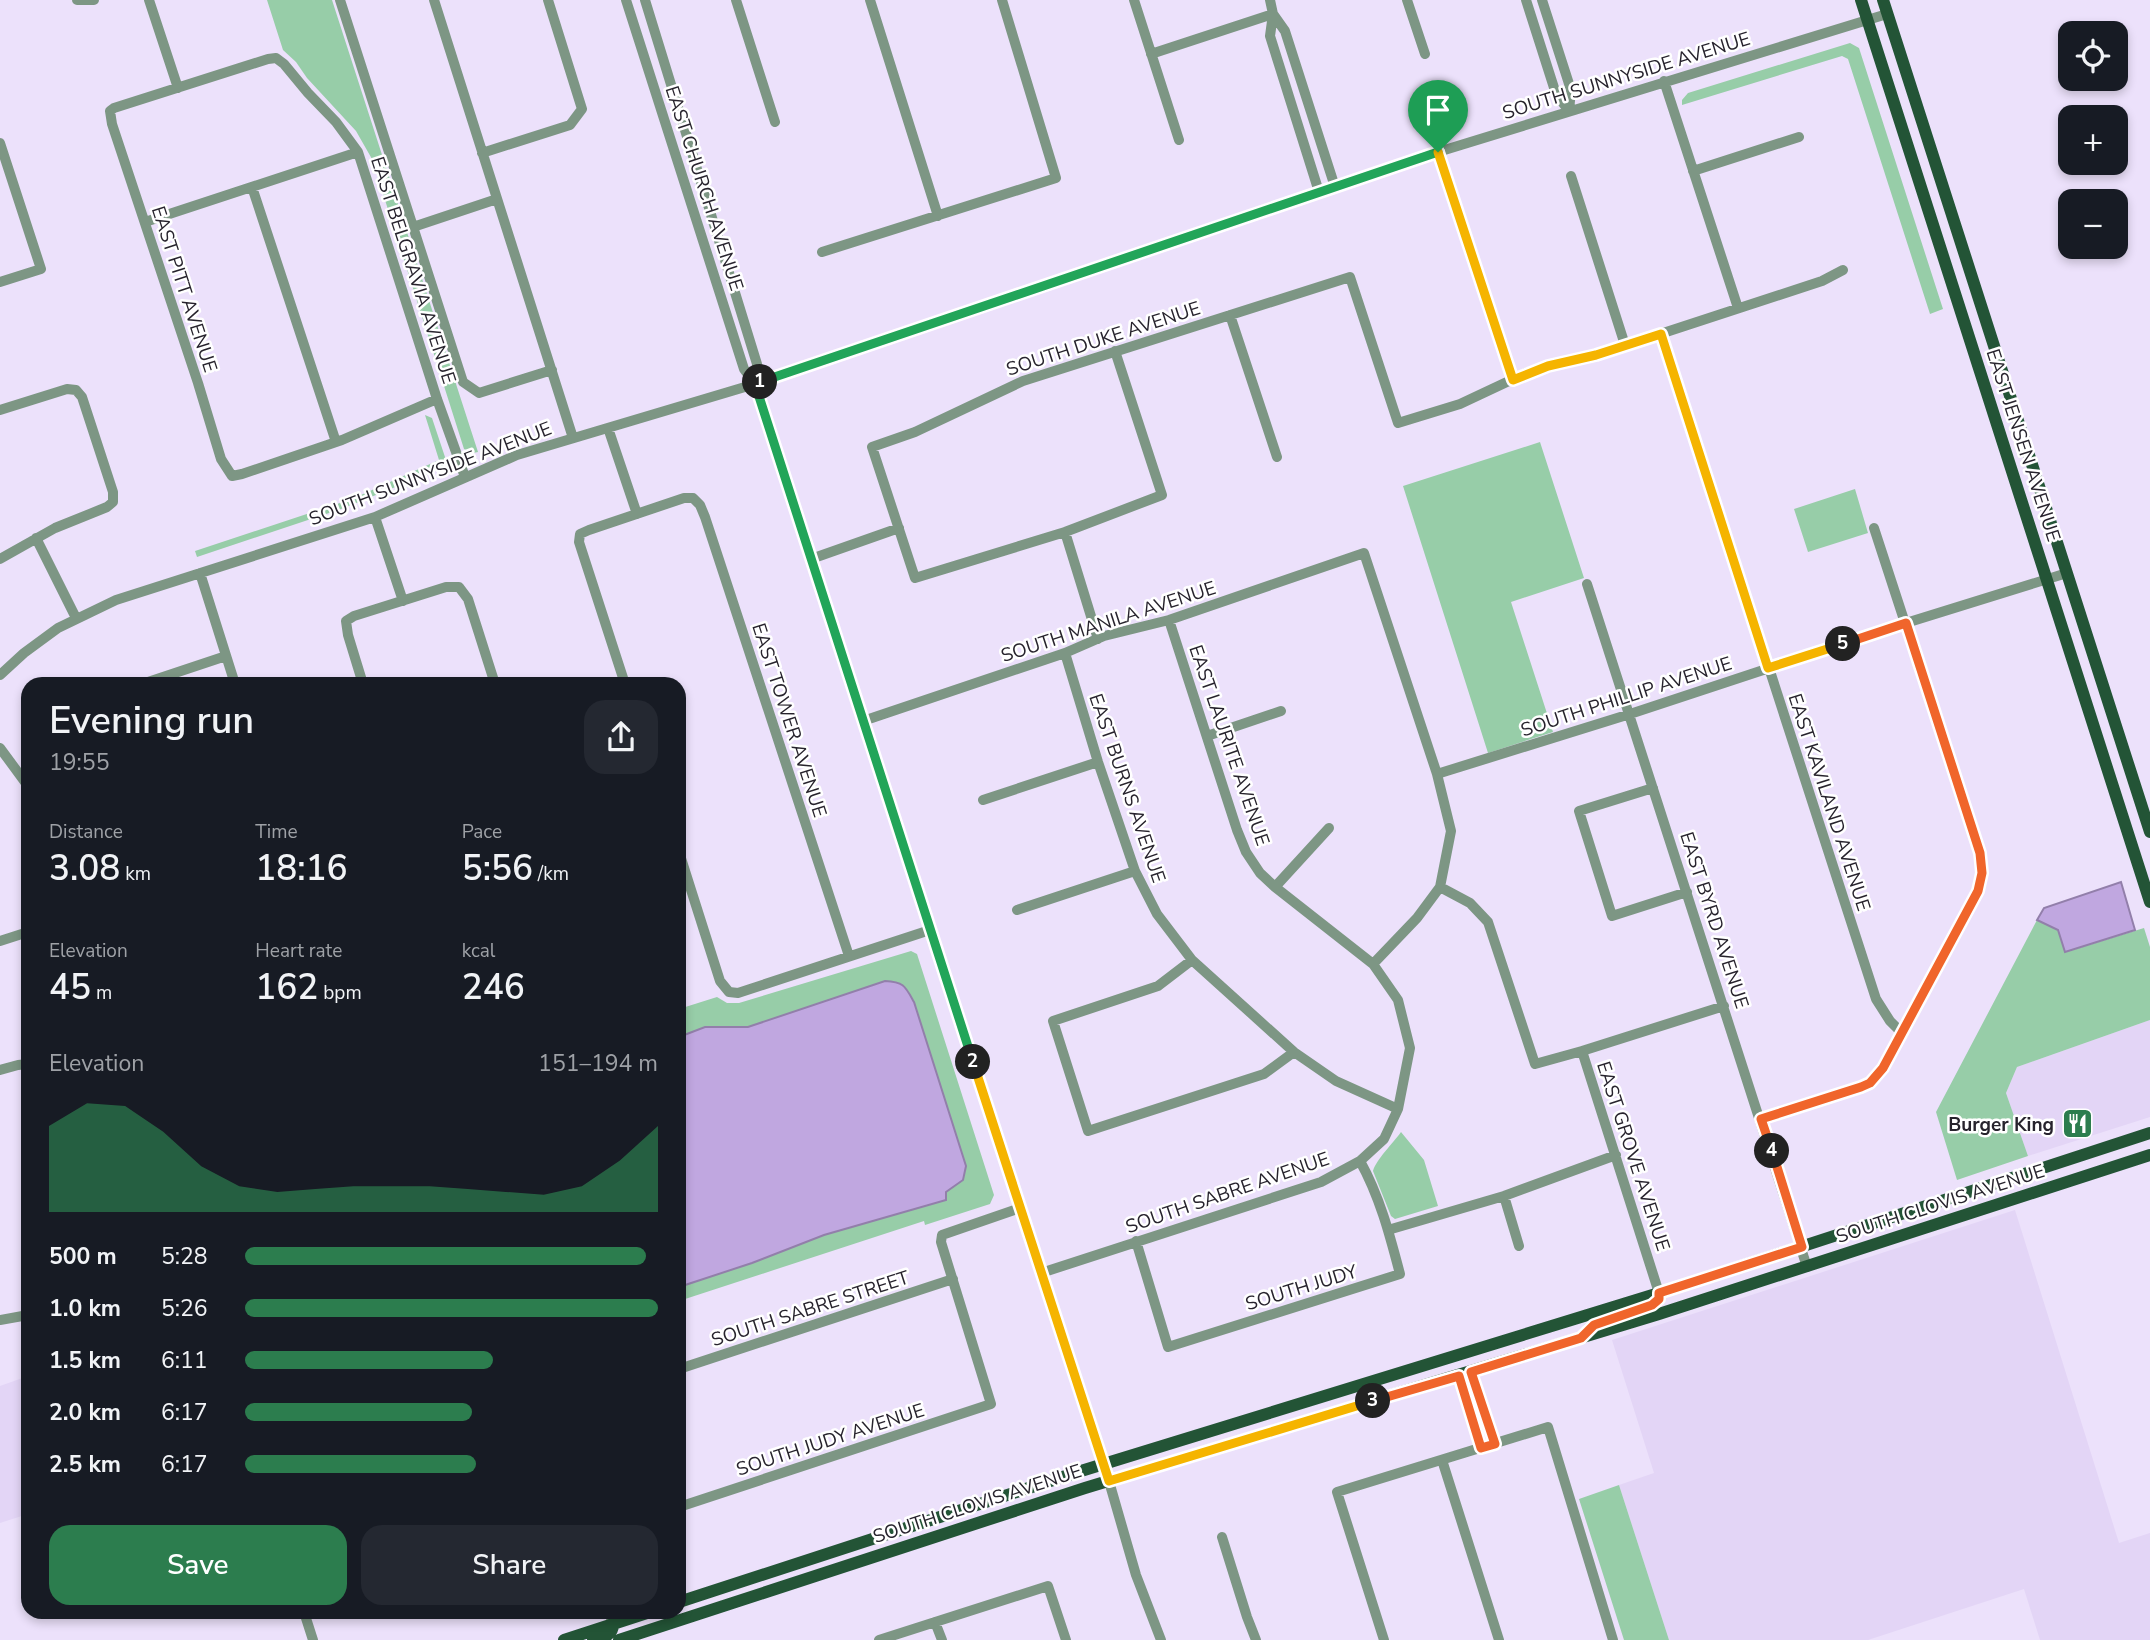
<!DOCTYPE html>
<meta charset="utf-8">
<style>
:root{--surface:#171b24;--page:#242831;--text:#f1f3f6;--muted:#9ea1a6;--accent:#2c7d4e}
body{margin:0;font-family:"Nunito Sans",sans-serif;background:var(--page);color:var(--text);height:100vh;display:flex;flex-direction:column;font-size:26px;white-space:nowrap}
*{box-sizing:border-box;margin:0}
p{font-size:23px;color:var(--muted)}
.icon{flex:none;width:38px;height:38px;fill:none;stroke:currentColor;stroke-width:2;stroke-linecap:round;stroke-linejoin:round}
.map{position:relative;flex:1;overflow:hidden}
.details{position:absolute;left:21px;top:677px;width:665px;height:942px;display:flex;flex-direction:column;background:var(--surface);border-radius:21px;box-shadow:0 4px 10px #0003}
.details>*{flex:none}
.controls{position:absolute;left:2058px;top:21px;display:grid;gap:14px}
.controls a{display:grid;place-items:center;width:70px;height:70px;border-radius:14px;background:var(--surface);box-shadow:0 4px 10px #0003;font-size:35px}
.pin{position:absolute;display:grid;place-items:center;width:60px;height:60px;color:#fff;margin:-72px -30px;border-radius:50% 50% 50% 0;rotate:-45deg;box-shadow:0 0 7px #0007}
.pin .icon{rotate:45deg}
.km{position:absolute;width:35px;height:35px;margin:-18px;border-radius:50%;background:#222;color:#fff;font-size:19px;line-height:35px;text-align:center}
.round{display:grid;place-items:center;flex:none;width:74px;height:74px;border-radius:21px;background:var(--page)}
.headline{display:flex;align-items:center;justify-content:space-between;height:119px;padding:0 28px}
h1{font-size:38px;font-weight:600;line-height:52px}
.stats{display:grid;grid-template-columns:repeat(3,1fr);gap:10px;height:119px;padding:7px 28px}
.stats div{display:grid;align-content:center}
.stats b{font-size:35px;font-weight:600}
.stats small{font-size:19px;font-weight:400}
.stats p{font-size:19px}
.chart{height:196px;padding:14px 28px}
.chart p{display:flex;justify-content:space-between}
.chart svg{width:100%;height:126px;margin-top:7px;fill:var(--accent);opacity:.7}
.action{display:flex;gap:14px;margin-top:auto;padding:14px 28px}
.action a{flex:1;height:80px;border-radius:21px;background:var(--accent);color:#fff;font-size:28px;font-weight:600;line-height:80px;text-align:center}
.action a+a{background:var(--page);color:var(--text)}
ul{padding:0 28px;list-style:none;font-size:23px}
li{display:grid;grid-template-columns:112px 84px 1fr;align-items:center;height:52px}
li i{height:18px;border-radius:9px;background:var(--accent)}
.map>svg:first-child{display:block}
.built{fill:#e3d5f6}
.green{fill:#97cda8}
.water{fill:#c0a7e0;stroke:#927faa;stroke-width:2}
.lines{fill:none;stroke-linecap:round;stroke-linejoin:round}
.minor{stroke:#7d9684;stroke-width:10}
.major{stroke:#235436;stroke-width:12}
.split-1-casing{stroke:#fff;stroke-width:14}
.split-2-casing{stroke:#fff;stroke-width:14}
.split-3-casing{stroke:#fff;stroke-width:14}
.split-4-casing{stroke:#fff;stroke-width:14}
.split-5-casing{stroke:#fff;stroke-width:14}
.split-6-casing{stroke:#fff;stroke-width:14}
.split-1{stroke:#22a559;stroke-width:9}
.split-2{stroke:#22a559;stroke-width:9}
.split-3{stroke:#f5b400;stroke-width:9}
.split-4{stroke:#f0652b;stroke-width:9}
.split-5{stroke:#f0652b;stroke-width:9}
.split-6{stroke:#f5b400;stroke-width:9}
.labels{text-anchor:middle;stroke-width:5;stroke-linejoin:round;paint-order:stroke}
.street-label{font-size:19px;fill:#27232d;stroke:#fff}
.poi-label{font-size:19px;font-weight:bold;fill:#27232d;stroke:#fff;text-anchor:end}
</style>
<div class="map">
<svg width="2150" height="1640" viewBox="0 0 2150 1640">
<rect width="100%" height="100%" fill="#ece1fb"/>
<path class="built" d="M2150,1020v97l-122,39 -22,-63 11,-26z
M2015,1210l104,333 31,-10v107h-110l-16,-51 -156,51h-199l-50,-155 35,-12 -42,-133z
M28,1376v138l-28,9v-137z"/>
<path class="green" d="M267,0h65l146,452 -5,1 -9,-4 -92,-290 -16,-28 -49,-53 -11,-16 -13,-12z
M1850,43l9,5 84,261 -13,5 -82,-255 -6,-3 -160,49v-5l6,-7z
M425,415l7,3 14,42 -4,8 -98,40 -147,49 -2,-6 157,-52 87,-39z
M1540,442l44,136 -73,24 42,130 -65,21 -85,-267z
M1855,489l13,44 -60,19 -14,-43z
M2037,920l21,10 8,22 78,-24 6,19v73l-133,47 -11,26 22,63 -71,24 -21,-68z
M911,951l6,3 77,241 -4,9 -65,21 -1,-4 -245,80v-292l38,-12 10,6h12z
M1401,1132l23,28 14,46 -43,13 -4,-3 -18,-45c3,-11 20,-28 28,-39z
M1619,1485l50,155h-45l-45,-141z"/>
<path class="water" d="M2121,882l14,48 -70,22 -7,-22 -21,-10 7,-12z
M885,981c19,1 20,5 29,21l52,164 -3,14 -17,12v8l-122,35 -72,28 -73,24v-250l26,-10h43z"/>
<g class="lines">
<path class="minor" d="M77,0h17
M149,0l29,88
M340,0l123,382 16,11 73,-23
M434,0l139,438
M626,0l118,369 11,15 349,1080 32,111 25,65
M645,0l112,364 -2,20
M736,0l39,122
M870,0l68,216
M1134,0l45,140
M1407,0l18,54
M1526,0l30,94 13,17
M1542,0l29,90 -2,21
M1151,54l122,-40 -3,-14
M1664,81l74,227
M0,143l41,126 -41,13
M1438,152l74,228
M482,153l88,-28 12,-16 -34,-109
M1693,171l106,-34
M1571,176l54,169
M252,187l84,255
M1319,192l-49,-156 3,-22 12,17 50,156
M145,222l213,-70
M413,227l84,-28
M822,252l234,-74 -54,-178
M1230,315l47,142
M1661,334l215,665 14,22 13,13
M1115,351l47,144 -97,37 -150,46 -43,-131 43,-15 108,-51 327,-104 48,146 62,-19 66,-31 22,-7 48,-11 226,-74 21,-11
M437,399l-95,41 -100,34 -10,2 -11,-17 -23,-76 -86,-259 -2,-13 4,-3 154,-49 8,-1 8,6 24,29 28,29 22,30 79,247 28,78
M0,410l67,-21 9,1 6,7 31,95v10l-6,5 -52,21 -55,31
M608,428l29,86
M375,517l28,84
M1065,532l33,107
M36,538l40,80
M811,559l88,-31
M200,573l35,111
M1587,584l220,683
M1065,653l33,109 37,109 22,43 35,46 102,92 42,29 62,28
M0,675l24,-22 34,-25 58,-28 259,-83 142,-62 238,-71 683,-232 449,-138
M142,684l84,-28
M363,684l-15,-49 -2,-14 8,-5 92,-29h13l9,12 27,85
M625,684l-46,-142 1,-8 9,-4 95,-32h9l7,7 5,12 144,439
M863,721l202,-68 39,-17 65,-16 195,-67 73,221 14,57 -11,56 -23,31 -44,46
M1207,736l74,-25
M0,748l28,38
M1437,774l193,-60 276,-91 161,-50
M1653,788l-74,23 33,105 75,-24
M983,800l115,-38
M679,852l41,129 9,11 9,1 192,-63
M1275,887l54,-59
M1440,887l30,16 18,19 47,142 47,-13 77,242
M1017,910l118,-39
M0,941l28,-9
M1192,960l-34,26 -105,35 35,110 176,-57 30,-22
M1582,1051l142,-45
M0,1070l18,-5 10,-1
M1761,1119l100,-32 9,-4 13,-15 95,-177 4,-18 -2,-20 -106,-325
M1504,1196l15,50
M1388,1230l116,-34 112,-41
M1136,1241l32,106 232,-73c-10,-38 -20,-77 -40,-113
M1041,1273l280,-91 39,-21 24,-22 14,-30 12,-61 -12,-48 -25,-36 -98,-77 -15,-14 -14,-21 -9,-22 -68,-210
M0,1320l28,-5
M679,1369l274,-90
M1471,1372l24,72
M1459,1376l22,72
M1442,1460l57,180
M679,1507l312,-103 -50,-162 1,-7 78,-27
M1222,1537l25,80 9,23
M304,1612l9,28
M609,1612l4,12
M935,1622l7,18
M879,1640l169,-54 18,54
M1384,1640l-47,-148 211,-65 65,213"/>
<path class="major" d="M1861,0l289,902
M1883,0l267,832
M1589,1329l5,-4 58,-20 7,-6v-6
M679,1602l402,-131 578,-178 491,-160
M564,1640l86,-28
M593,1640c10,-3 20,-4 20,-16
M619,1640l466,-152 574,-174 491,-159"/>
</g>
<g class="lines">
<defs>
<path id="split-1" d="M760,382l678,-230"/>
<path id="split-2" d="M760,382l-5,2 218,678"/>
<path id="split-3" d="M973,1062l136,419 264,-80"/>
<path id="split-4" d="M1373,1401l86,-25 22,72 14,-4 -24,-72 110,-34 13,-13 58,-20 7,-6v-6l143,-46 -30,-96"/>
<path id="split-5" d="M1772,1151l-11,-32 100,-32 9,-4 13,-15 95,-177 4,-18 -2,-20 -74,-230 -63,21"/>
<path id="split-6" d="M1438,152l75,228 35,-14 48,-11 65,-21 107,334 75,-24"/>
</defs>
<use href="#split-1" class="split-1-casing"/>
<use href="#split-2" class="split-2-casing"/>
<use href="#split-3" class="split-3-casing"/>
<use href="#split-4" class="split-4-casing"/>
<use href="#split-5" class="split-5-casing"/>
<use href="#split-6" class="split-6-casing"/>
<use href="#split-1" class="split-1"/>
<use href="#split-2" class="split-2"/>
<use href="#split-3" class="split-3"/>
<use href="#split-4" class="split-4"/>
<use href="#split-5" class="split-5"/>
<use href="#split-6" class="split-6"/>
</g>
<defs>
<symbol id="restaurant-square" viewBox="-11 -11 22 22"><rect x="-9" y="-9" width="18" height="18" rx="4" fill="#2c7d4e" stroke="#fff"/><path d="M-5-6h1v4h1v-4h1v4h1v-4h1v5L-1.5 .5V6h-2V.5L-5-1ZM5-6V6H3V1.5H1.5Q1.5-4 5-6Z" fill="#fff"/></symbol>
</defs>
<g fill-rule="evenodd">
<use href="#restaurant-square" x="2060" y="1106" width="35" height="35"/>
</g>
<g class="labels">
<g class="street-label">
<text transform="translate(1626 75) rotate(-17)" y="7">SOUTH SUNNYSIDE AVENUE</text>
<text transform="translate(705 188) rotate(72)" y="7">EAST CHURCH AVENUE</text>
<text transform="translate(414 270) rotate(72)" y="7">EAST BELGRAVIA AVENUE</text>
<text transform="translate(185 289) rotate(72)" y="7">EAST PITT AVENUE</text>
<text transform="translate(1103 338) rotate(-18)" y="7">SOUTH DUKE AVENUE</text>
<text transform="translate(2024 445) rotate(72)" y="7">EAST JENSEN AVENUE</text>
<text transform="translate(430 473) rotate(-21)" y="7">SOUTH SUNNYSIDE AVENUE</text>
<text transform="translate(1108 621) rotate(-18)" y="7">SOUTH MANILA AVENUE</text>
<text transform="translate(1626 696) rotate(-18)" y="7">SOUTH PHILLIP AVENUE</text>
<text transform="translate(790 720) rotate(72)" y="7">EAST TOWER AVENUE</text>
<text transform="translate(1230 745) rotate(71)" y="7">EAST LAURITE AVENUE</text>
<text transform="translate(1128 788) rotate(71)" y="7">EAST BURNS AVENUE</text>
<text transform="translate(1830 802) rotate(72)" y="7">EAST KAVILAND AVENUE</text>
<text transform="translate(1715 920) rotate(72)" y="7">EAST BYRD AVENUE</text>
<text transform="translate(1634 1156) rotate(72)" y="7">EAST GROVE AVENUE</text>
<text transform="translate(1227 1192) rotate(-19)" y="7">SOUTH SABRE AVENUE</text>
<text transform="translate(1940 1203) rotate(-18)" y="7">SOUTH CLOVIS AVENUE</text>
<text transform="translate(1301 1287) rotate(-17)" y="7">SOUTH JUDY</text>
<text transform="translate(810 1308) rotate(-18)" y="7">SOUTH SABRE STREET</text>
<text transform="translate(830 1439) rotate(-18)" y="7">SOUTH JUDY AVENUE</text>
<text transform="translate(977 1503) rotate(-18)" y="7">SOUTH CLOVIS AVENUE</text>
</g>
<g class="poi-label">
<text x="2054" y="1131">Burger King</text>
</g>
</g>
</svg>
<div class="controls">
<a><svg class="icon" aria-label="locate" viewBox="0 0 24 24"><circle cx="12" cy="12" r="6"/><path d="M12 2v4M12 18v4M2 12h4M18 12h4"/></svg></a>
<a>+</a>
<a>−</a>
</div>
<div class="pin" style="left:1438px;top:152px;background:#1e9e55"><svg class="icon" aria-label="arrive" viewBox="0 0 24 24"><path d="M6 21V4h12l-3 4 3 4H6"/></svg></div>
<b class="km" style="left:760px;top:382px">1</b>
<b class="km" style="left:973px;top:1062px">2</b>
<b class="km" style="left:1373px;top:1401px">3</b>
<b class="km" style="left:1772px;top:1151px">4</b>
<b class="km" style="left:1843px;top:644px">5</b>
<section class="details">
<div class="headline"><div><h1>Evening run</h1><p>19:55</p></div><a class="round"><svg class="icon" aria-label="share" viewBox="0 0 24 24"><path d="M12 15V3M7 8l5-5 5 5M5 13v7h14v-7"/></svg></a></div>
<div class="stats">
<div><p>Distance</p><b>3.08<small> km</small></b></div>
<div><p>Time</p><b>18:16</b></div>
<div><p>Pace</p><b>5:56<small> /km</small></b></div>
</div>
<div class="stats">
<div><p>Elevation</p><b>45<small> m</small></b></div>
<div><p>Heart rate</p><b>162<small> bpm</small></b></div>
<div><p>kcal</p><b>246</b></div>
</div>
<div class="chart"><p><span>Elevation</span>151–194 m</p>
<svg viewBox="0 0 160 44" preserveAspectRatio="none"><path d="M0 44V14L10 6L20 7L30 16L40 28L50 35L60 37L70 36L80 35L90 35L100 35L110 36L120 37L130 38L140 35L150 26L160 14V44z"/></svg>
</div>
<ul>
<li><b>500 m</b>5:28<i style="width:97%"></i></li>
<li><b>1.0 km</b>5:26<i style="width:100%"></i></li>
<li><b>1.5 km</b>6:11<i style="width:60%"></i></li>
<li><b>2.0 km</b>6:17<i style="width:55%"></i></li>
<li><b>2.5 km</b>6:17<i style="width:56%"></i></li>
</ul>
<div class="action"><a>Save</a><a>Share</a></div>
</section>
</div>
